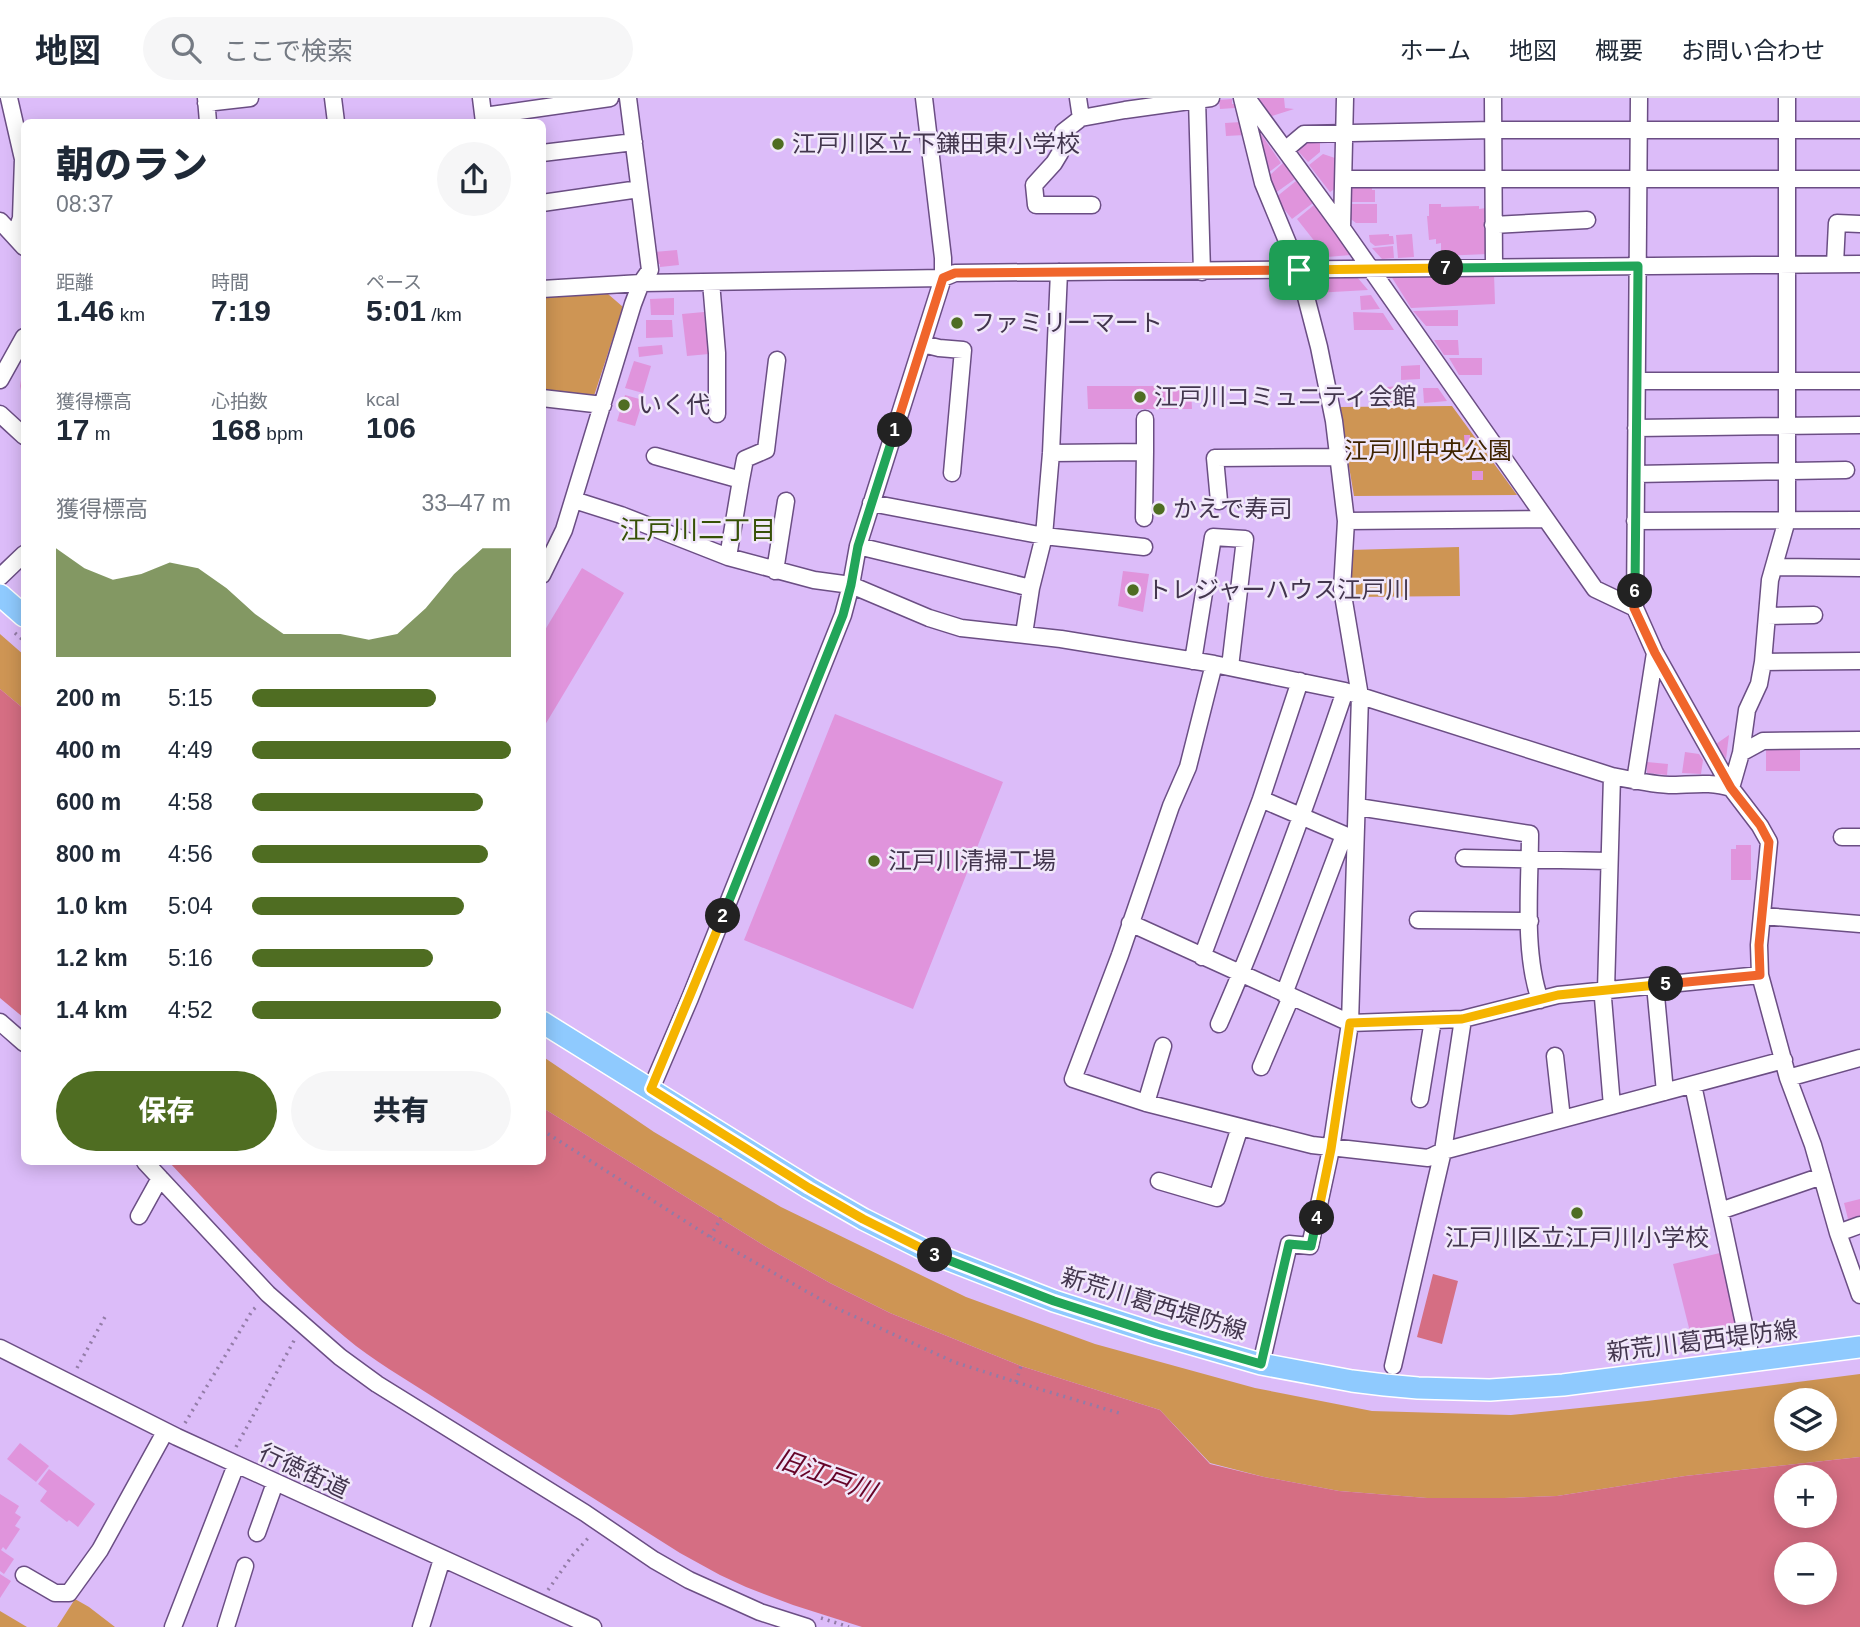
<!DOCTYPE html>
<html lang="ja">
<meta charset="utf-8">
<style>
:root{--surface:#fff;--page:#f6f6f7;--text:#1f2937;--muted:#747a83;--line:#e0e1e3;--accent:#4f6d22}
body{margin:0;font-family:Arial,"Noto Sans JP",sans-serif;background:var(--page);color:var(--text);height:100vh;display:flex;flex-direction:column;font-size:26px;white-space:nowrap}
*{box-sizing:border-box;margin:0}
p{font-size:23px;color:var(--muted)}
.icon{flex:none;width:38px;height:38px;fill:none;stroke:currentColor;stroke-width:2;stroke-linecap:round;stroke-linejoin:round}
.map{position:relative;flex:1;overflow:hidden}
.side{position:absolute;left:21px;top:21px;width:525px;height:1046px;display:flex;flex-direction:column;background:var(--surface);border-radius:10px;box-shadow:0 4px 18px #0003}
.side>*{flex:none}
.tools{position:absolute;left:1774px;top:1290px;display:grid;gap:14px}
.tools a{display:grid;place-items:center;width:63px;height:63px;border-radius:50%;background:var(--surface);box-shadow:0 4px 18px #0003;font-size:35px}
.pin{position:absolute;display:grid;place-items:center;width:60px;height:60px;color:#fff;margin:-30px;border-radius:14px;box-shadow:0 4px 10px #0006}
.km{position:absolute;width:35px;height:35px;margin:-18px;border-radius:50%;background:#222;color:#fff;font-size:19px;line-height:35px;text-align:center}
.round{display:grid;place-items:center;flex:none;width:74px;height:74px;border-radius:37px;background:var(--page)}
.headline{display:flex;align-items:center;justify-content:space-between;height:119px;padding:0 35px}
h1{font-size:38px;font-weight:800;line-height:52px}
.metrics{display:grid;grid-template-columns:repeat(3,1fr);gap:10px;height:119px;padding:7px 35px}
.metrics div{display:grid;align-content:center}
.metrics b{font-size:30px;font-weight:800}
.metrics small{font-size:19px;font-weight:400}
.metrics p{font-size:19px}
.chart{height:196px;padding:14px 35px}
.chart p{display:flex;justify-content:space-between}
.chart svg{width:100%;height:126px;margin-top:7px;fill:var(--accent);opacity:.7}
.primary-button{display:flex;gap:14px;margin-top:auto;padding:14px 35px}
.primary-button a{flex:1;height:80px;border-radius:42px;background:var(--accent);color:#fff;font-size:28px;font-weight:800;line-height:80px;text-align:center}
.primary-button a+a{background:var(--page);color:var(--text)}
ul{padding:0 35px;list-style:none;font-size:23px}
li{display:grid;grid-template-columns:112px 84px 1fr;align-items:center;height:52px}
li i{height:18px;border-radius:9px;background:var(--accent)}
header{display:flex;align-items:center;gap:42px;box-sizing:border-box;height:98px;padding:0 35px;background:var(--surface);border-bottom:2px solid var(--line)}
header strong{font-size:33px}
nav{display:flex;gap:38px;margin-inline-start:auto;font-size:24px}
.search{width:490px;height:63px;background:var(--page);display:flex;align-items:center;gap:18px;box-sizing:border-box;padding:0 24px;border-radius:38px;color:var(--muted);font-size:26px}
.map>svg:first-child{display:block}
.green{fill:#ce9554;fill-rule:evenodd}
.water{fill:#d56e83;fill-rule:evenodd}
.building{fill:#e094dc}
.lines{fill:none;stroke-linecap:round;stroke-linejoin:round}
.minor-casing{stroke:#6b4e84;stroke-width:19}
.major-casing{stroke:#fff;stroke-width:24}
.path{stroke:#937ca7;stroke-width:3.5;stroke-dasharray:2 5;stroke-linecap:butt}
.minor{stroke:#fff;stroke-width:16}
.major{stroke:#8fcafe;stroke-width:21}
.split-1-casing{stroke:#fff;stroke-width:14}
.split-2-casing{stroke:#fff;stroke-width:14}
.split-3-casing{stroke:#fff;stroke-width:14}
.split-4-casing{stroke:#fff;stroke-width:14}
.split-5-casing{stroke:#fff;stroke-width:14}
.split-6-casing{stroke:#fff;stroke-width:14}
.split-7-casing{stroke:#fff;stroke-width:14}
.split-8-casing{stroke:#fff;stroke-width:14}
.split-1{stroke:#f0652b;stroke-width:9}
.split-2{stroke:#22a559;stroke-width:9}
.split-3{stroke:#f5b400;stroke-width:9}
.split-4{stroke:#22a559;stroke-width:9}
.split-5{stroke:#f5b400;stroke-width:9}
.split-6{stroke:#f0652b;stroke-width:9}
.split-7{stroke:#22a559;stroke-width:9}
.split-8{stroke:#f5b400;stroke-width:9}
.poi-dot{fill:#4f6d22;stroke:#f1e8fa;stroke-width:2.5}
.labels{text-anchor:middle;stroke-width:5;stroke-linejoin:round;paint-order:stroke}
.poi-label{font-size:24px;fill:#43364e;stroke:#f1e8fa;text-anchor:start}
.park-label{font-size:24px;fill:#3e2300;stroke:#f1e8fa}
.street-label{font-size:24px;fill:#43364e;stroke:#f1e8fa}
.neighbourhood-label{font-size:26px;fill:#375107;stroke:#f1e8fa}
.water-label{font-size:26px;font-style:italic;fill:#660428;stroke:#f1e8fa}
</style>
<header>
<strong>地図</strong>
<div class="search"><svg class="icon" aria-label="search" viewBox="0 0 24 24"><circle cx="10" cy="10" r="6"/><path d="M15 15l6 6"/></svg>ここで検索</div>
<nav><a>ホーム</a><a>地図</a><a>概要</a><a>お問い合わせ</a></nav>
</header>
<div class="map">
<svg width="1860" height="1529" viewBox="0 0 1860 1529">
<rect width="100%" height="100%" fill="#dcbcf9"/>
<path class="green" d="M608,196l15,13 -29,89 -51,-7v-92z
M1452,308l65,89 -163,1 -15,-89z
M1459,449l1,49 -111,1v-47z
M0,536l24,21v54l-24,-20z
M542,958l112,76 127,75 185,90 129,47 160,44 117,23 139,4 136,-14 213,-27v83l-175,19 -128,20 -53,2h-77l-88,-7 -75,-14 -54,-14 -50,-53 -139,-44 -131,-53 -60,-30 -62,-35 -225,-140zM1787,1302h38v38h-38z
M75,1501l14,8 26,20h-58z
M0,1513l27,16h-27z"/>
<path class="water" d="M0,591l24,20v309l-24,-20z
M543,1010l225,140 62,35 60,30 131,53 139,44 50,54 54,13 75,14 88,7h77l53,-2 128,-20 175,-19v170h-998l-69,-22 -47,-18 -26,-12 -40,-22 -291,-184c-15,-10 -30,-20 -44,-32 -64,-52 -119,-115 -176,-175h373zM1787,1379h38v39h-38zM1787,1456h38v38h-38z
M1433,1176l25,7 -16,63 -25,-7z"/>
<path class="building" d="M1258,0h26l1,10 9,1 -22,7z
M1232,1v5h3v4l-15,1 -1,-9z
M1250,20l31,45 -13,10z
M1241,24l4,13 -19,1 -1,-13z
M1310,41l10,1v12l-12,10 -11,-12z
M1323,56l15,5 1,27 -9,6 -21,-27z
M1283,65l12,16 -21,15 -5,-18z
M1296,83l17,22 -21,16 -17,-21z
M1348,87h24v5h3v12h-27z
M1348,106h29v19h-21l-8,-6z
M1429,106h12v3l38,-1v3l7,-1 2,46 -47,2v-13l-5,1v-5l-7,1 -2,-24h2z
M1314,107l37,50 -24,2 -30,-38z
M1389,136v2h4l1,8 -19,2 -5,-4 -1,-7z
M1412,136l2,23 -16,1 -2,-23z
M1393,148l1,12 -12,1 -10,-11z
M677,152l2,15 -19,2v-3h-5l-1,-12z
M1494,175l1,31 -84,4 -20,-32z
M1357,179l11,13 -53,3 -5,-15z
M1371,197l9,14 -19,1 -1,-14z
M674,200v17h-23l-1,-16z
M1458,212v16h-32l-13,-15z
M704,214l5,42 -22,2 -5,-42z
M1353,214l30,1 11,17h-40z
M646,222h26l1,17 -27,1z
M1434,242h24l1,15h-15z
M662,247l1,9 -24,3 -1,-10z
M1449,260h33v17h-23z
M634,263l17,5 -8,27 -18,-5z
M1420,267v14l-19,1v-14z
M23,271h1l-1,31 -3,-14z
M1414,287l1,17 -28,1 -1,-16z
M1087,288h104l1,23h-104z
M1423,290h15l9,13 -23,2z
M625,297l18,5 -8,26 -18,-5z
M1464,337h6l1,15h-6z
M1472,373h11v9h-11z
M582,470l42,25 -82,137v-95z
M1123,473l26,3 -6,38 -25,-6z
M835,616l168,68 -90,227 -169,-69z
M1729,637l-3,24 -10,-15z
M1766,652h34v21h-34z
M1685,654l14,2 4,6 -2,14 -19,-1z
M1647,664l21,2 -1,11 -20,-2z
M1736,747h15v35h-20v-31h5z
M1860,1101v17l-12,3 -4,-16z
M1720,1155l20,80 -47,11 -20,-80z
M20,1345l29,23 -13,16 -29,-23z
M49,1371l46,35 -17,23 -9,-7 -2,2 -27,-21 7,-10 -9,-7z
M0,1396l19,12 -4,7 6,4 -6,9 5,3 -14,21 -3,-3 -2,3 13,9 -10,15 -4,-3z
M0,1476l11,7 -11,17z"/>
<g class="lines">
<defs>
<path id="minor" d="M9,0l14,61 -2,59 -6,18
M206,0l2,24
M333,0l3,24
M481,0l3,24
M1078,0l3,20
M1242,0l21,85 36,87 20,77 15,74 12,100 -4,68 18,107 -10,327 -19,126 -21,97 -21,-2 -28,120
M1247,0l95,130 253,361 40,19 20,45 76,135 29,38 9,16 -10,103 1,30 28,103 25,67 25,88 22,62
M1493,0l1,169
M1197,1l5,173
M206,5l44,-5
M484,18l126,-18
M1285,52l19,-16 189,-4h367
M542,55l92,-11
M1344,81h516
M542,105l97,-14
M1092,107h-56l-2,-20 20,-22 6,-10 3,-21 18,-14 44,-8 86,-12
M0,123l24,26
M1493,127l94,-5
M1342,130l3,-130
M1835,166l2,-41 23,1
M711,184l6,71v61
M542,191l99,-6 302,-5 12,-5 905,-9
M923,246l16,4 24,2 -11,123
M0,282l24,-43
M1637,283h223
M542,300l61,7
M0,316l24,22
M1636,330l224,-3
M1051,355l94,-1v-33
M655,358l86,24 -13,77
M1636,376l210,-4
M741,382l4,-21 21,-9 11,-90
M574,402l47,15 107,42 86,23 37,5 78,33 32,10 100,11 153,25 131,27 267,85c19,4 38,8 57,9 21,0 42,-4 62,3l10,-35 6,-43 12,-26 4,-22 7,-82 17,-60v-422
M1219,403l-4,-43 125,-1
M871,405l173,33 100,11
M1144,420l1,-66
M1346,423l200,-2
M1635,423l225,-1
M858,448l173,42
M1774,469l86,1
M775,473l11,-70
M542,477l22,-45 69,-226 8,-21 9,-13 -22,-172
M0,479l24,-23
M1635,510l4,-510
M1767,518l47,-1
M1024,536l7,-46 13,-52 7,-83 8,-181
M1193,563l20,-124 32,2 -15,128
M1763,564l97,-1
M1214,566l-26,103 -17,39 -51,149 -47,124 73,24 166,42 116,13 15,-7 341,-91
M1741,655l22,-12 97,-1
M1635,683l20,-128
M1261,701l91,39
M1358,709l172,27c0,51 -7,118 10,166
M1842,739h18
M1464,760l145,3
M1763,818l97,8
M1418,822l112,1
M1130,825l220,100 113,-4 95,-24 202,-20
M1202,859l59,-158 39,-118
M1655,887l10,107
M1284,896l60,-159
M0,924l24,21
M1219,926c48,-109 88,-221 126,-333
M1555,958l7,63
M1261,969l30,-70
M1788,980l72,-20
M1693,987l56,262
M651,991l39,-91 153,-383 8,-30 7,-39 85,-268v-20l-19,-160
M1420,1001l13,-79
M1146,1005l17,-57
M1612,1008l-9,-108 3,-8 6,-214
M145,1064l123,132 72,63 37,27 208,129 69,47 35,20 71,32 47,15
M1159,1083l58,17 23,-71
M1720,1113l102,-35
M139,1118l21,-38
M1838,1135l22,-8
M0,1250l177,89 416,190
M1393,1268l50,-215 20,-132
M257,1435l18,-50
M24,1477l31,18h14l31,-43 65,-118
M173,1529l63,-162
M226,1529l19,-61
M421,1529l21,-68"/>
<path id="major" d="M0,497l24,21
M542,924l267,166 54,31 68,34 123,48 103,33 104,30 91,17 33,4 33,3 72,2 73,-5 297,-38"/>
</defs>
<use href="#minor" class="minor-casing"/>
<use href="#major" class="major-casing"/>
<path class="path" d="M15,535l9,8
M542,1032l168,107 126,71 118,54 62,20 103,31
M710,1139l11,-19
M77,1270l29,-53
M1016,1284l5,-16
M185,1325l67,-112 6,-6
M236,1349l60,-110
M548,1492l24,-34 18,-20
M821,1520l28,9"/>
<use href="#minor" class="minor"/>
<use href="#major" class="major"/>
</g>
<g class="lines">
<defs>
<path id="split-1" d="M895,332l48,-152 12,-5 344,-3"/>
<path id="split-2" d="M723,818l120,-301 8,-30 7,-39 37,-116"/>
<path id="split-3" d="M723,818l-72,173 158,99 54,31 72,36"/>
<path id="split-4" d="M935,1157l119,46 103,33 104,30 28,-120 22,2 6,-28"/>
<path id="split-5" d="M1317,1120l14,-69 19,-126 112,-4 96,-24 108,-11"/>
<path id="split-6" d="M1635,493l-1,17 21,45 76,135 29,37 9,17 -10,103 1,30 -94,9"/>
<path id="split-7" d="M1446,170l192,-2 -3,325"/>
<path id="split-8" d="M1299,172l147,-2"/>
</defs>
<use href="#split-1" class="split-1-casing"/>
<use href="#split-2" class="split-2-casing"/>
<use href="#split-3" class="split-3-casing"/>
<use href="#split-4" class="split-4-casing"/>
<use href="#split-5" class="split-5-casing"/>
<use href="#split-6" class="split-6-casing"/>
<use href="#split-7" class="split-7-casing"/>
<use href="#split-8" class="split-8-casing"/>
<use href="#split-1" class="split-1"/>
<use href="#split-2" class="split-2"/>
<use href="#split-3" class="split-3"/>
<use href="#split-4" class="split-4"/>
<use href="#split-5" class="split-5"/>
<use href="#split-6" class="split-6"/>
<use href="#split-7" class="split-7"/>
<use href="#split-8" class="split-8"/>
</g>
<g class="poi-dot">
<circle cx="778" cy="46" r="7"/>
<circle cx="957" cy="225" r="7"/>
<circle cx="1140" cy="299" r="7"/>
<circle cx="624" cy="307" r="7"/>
<circle cx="1159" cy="411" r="7"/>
<circle cx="1133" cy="492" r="7"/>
<circle cx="874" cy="763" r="7"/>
<circle cx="1577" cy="1115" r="7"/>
</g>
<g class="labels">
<g class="poi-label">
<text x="792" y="54">江戸川区立下鎌田東小学校</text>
<text x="971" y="233">ファミリーマート</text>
<text x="1154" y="307">江戸川コミュニティ会館</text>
<text x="638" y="315">いく代</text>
<text x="1173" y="419">かえで寿司</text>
<text x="1147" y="500">トレジャーハウス江戸川</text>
<text x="888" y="771">江戸川清掃工場</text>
<text x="1577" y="1148" text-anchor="middle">江戸川区立江戸川小学校</text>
</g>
<g class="park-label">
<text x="1428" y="361">江戸川中央公園</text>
</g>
<g class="street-label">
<text transform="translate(1154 1206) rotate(17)" y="8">新荒川葛西堤防線</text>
<text transform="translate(1702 1243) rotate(-7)" y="8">新荒川葛西堤防線</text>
<text transform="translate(304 1373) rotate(25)" y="8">行徳街道</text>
</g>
<g class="neighbourhood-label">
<text x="698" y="441">江戸川二丁目</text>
</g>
<g class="water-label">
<text transform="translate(826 1377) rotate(20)" y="9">旧江戸川</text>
</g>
</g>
</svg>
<div class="tools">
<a><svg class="icon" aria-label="layers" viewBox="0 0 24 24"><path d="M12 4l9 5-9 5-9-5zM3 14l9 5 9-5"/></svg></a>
<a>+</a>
<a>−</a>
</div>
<div class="pin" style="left:1299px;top:172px;background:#1e9e55"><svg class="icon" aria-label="arrive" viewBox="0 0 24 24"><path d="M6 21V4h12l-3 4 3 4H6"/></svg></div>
<b class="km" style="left:895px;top:332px">1</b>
<b class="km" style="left:723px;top:818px">2</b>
<b class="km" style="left:935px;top:1157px">3</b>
<b class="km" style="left:1317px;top:1120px">4</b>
<b class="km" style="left:1666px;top:886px">5</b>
<b class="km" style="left:1635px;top:493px">6</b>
<b class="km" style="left:1446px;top:170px">7</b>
<section class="side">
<div class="headline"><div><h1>朝のラン</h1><p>08:37</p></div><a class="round"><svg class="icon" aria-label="share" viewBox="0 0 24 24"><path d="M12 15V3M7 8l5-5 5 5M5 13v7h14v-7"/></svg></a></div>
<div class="metrics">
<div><p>距離</p><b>1.46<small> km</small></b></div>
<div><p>時間</p><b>7:19</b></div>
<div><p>ペース</p><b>5:01<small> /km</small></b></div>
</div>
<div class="metrics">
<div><p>獲得標高</p><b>17<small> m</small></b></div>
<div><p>心拍数</p><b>168<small> bpm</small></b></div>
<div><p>kcal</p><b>106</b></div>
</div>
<div class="chart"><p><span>獲得標高</span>33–47 m</p>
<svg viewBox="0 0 160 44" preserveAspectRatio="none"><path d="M0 44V6L10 13L20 17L30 15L40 11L50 13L60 20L70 29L80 36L90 36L100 36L110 38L120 36L130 27L140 15L150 6L160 6V44z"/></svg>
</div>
<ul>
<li><b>200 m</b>5:15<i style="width:71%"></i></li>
<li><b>400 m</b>4:49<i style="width:100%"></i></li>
<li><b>600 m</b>4:58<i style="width:89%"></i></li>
<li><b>800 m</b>4:56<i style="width:91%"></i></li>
<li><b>1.0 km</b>5:04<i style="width:82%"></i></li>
<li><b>1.2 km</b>5:16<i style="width:70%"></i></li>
<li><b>1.4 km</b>4:52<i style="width:96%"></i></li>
</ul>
<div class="primary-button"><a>保存</a><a>共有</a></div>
</section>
</div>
